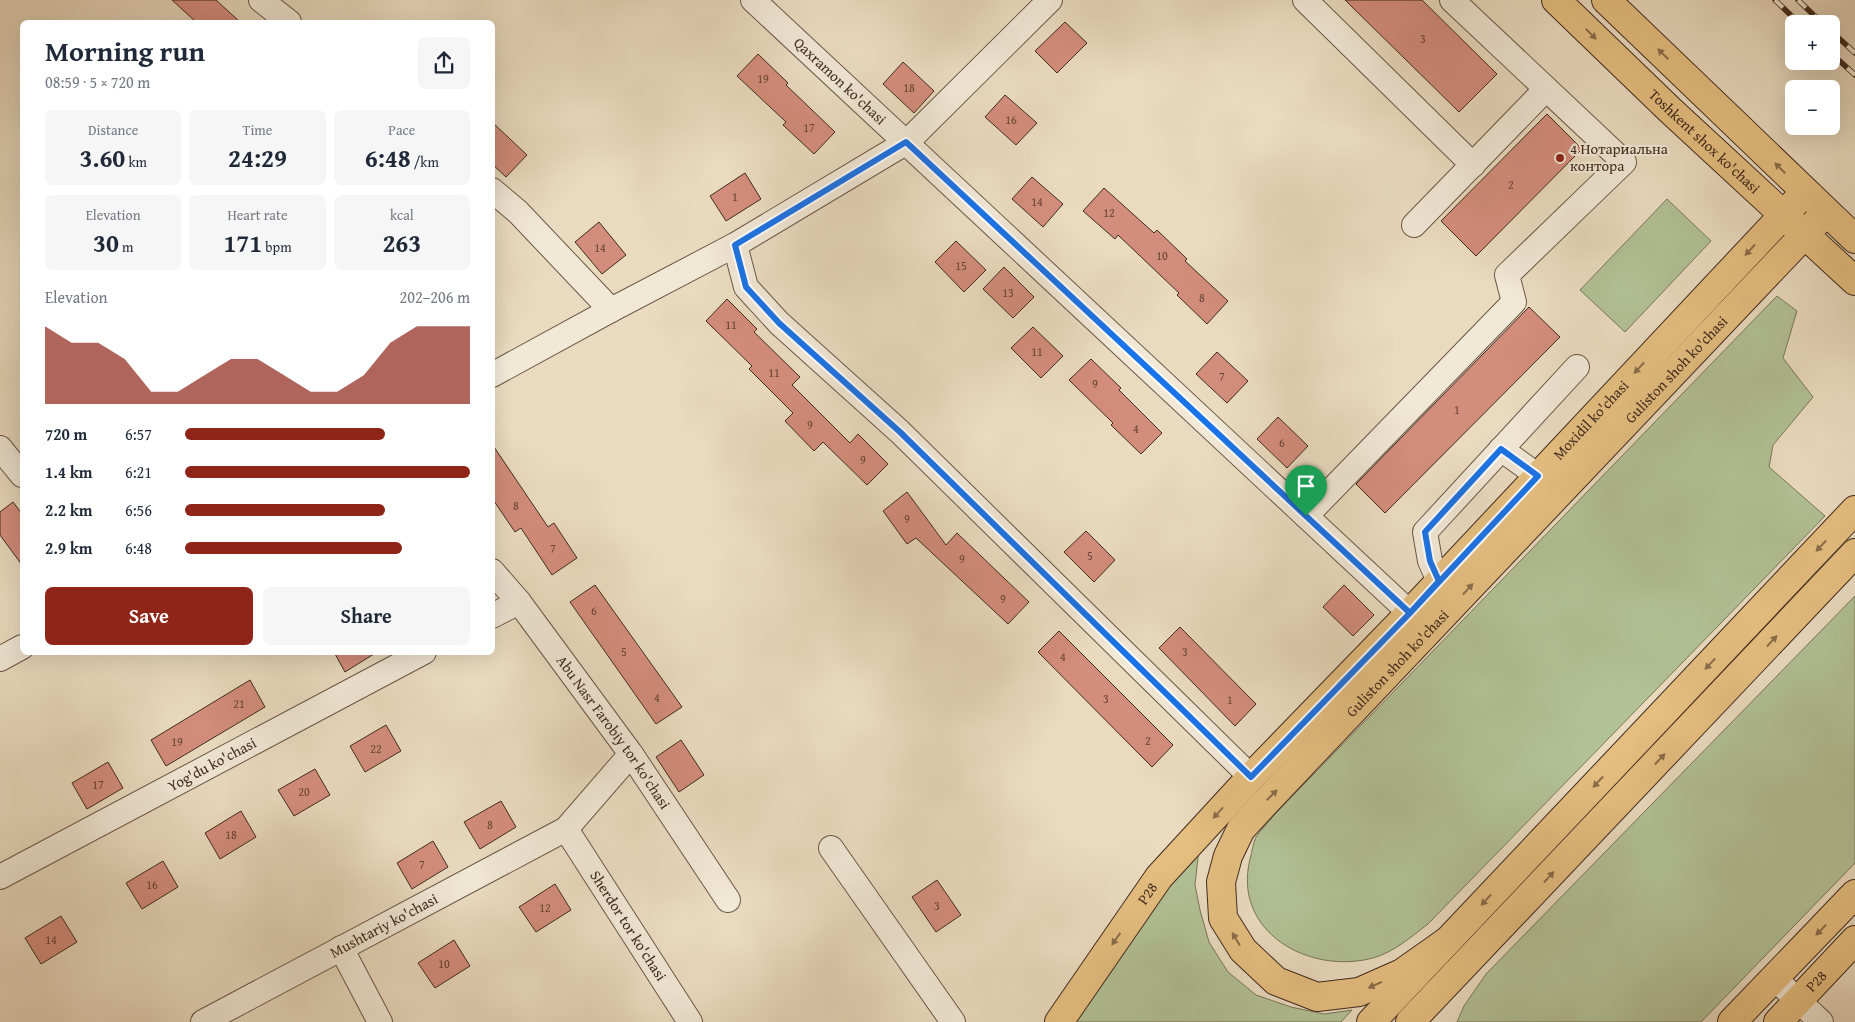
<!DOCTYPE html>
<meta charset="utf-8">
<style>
:root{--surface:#fff;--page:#f6f6f7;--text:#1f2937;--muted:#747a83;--accent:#8f2418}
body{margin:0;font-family:"Gentium Book Plus",serif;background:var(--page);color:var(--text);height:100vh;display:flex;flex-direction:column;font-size:19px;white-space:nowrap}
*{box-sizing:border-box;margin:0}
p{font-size:16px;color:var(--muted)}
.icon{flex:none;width:28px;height:28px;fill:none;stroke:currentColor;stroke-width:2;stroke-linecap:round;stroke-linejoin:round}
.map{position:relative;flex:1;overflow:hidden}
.sheet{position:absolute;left:20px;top:20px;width:475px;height:635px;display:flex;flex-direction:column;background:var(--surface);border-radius:8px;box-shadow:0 5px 20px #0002}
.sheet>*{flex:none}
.tools{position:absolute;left:1785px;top:15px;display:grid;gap:10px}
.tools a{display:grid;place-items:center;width:55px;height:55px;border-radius:8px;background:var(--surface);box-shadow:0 5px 20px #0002;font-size:25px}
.pin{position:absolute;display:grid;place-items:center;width:42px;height:42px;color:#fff;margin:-51px -21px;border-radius:50% 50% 50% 0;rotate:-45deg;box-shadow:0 0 5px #0007}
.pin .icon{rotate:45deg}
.round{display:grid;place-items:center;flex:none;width:52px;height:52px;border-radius:8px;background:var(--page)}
.headline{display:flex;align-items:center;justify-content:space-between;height:85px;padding:0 25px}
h1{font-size:28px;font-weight:700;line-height:38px}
.figures{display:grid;grid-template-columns:repeat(3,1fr);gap:8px;height:85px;padding:5px 25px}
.figures div{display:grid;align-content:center;border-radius:8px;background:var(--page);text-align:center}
.figures b{font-size:25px;font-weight:700}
.figures small{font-size:14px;font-weight:400}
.figures p{font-size:14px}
.chart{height:140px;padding:10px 25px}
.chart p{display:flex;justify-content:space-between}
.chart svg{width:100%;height:90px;margin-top:5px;fill:var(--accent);opacity:.7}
.action{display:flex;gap:10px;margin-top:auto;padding:10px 25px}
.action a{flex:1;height:58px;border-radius:8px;background:var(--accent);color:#fff;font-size:20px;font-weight:700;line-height:58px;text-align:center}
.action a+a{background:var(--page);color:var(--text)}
ul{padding:0 25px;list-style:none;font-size:16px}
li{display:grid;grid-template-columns:80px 60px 1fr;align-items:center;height:38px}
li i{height:12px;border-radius:6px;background:var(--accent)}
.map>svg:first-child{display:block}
.green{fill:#b2c196;stroke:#79765a}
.building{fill:#d38d7c;stroke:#402b1d}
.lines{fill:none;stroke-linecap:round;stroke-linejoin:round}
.minor-casing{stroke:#6a5746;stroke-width:26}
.major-casing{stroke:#402b1d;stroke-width:30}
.highway-casing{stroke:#402b1d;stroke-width:30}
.minor{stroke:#f1e8d6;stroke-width:24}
.major{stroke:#e5be80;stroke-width:28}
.highway{stroke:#e5be80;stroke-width:28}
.rail-casing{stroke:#402b1d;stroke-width:5.5}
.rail{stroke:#f1e8d6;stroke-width:4;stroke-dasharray:11;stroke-linecap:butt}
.oneway{fill:#8a6d4a}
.route-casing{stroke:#fff;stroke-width:10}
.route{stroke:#1a73e8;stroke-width:6}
.poi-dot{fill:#8f2418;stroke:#f1e8d6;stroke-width:2}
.labels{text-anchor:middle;stroke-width:4;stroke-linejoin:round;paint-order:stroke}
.number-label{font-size:12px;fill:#654435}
.street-label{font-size:15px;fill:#402b1d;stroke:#f1e8d6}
.poi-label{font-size:15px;fill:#402b1d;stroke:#f1e8d6;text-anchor:start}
</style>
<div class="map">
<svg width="1855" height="1022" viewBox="0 0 1855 1022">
<rect width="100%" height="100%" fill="#eadbc0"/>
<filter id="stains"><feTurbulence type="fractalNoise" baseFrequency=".004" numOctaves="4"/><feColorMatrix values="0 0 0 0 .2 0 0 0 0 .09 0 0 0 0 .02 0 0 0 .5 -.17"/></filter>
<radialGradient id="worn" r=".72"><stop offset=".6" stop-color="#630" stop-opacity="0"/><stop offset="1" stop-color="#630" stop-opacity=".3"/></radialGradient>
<path class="green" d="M1667,199l44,42 -86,91 -45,-42z
M1777,296l20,15 -14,47 30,39 -40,48 -4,22 56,49 -397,408c-17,13 -34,28 -55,34 -64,17 -141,-26 -123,-99 2,-7 3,-16 6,-22 5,-8 14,-16 20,-24z
M1855,596v267l-154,159h-244l7,-16 22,-32z
M1199,849l-4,36 5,25 9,32 19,30 28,23 35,12 33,7 28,-4 -11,12h-265l90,-141z"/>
<path class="building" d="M172,0h44l24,22h-44z
M1345,0h77l75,74 -38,38z
M1065,22l22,21 -30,30 -22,-22z
M758,54l30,29 -2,2 49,47 -21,22 -31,-29 3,-3 -49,-46z
M903,62l31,29 -20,22 -31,-29z
M1005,95l32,28 -21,22 -31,-28z
M1547,114l35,35 -106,107 -35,-35z
M492,122l35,33 -21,22 -14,-13z
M745,173l16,26 -35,22 -16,-25z
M1032,177l31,27 -20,23 -31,-28z
M1104,188l50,45 3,-3 30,29 -2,2 43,40 -21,23 -30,-29 2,-2 -61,-58 -3,4 -32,-28z
M599,222l27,33 -24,19 -27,-32z
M956,241l30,29 -22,22 -29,-30z
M1004,267l30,30 -21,21 -30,-29z
M727,299l30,30 -3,3 46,45 -8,8 58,58 8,-9 30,30 -21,21 -44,-43 -9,9 -29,-30 8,-8 -44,-44 3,-3 -46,-45z
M1529,307l31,30 -175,176 -29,-29z
M1033,327l30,29 -22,22 -30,-30z
M1217,352l31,29 -21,22 -31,-29z
M1091,359l30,29 -2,2 43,43 -21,21 -30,-29 2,-2 -44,-43z
M1278,417l30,29 -21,22 -30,-29z
M492,444l56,83 6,-4 23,35 -25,17 -31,-47 -6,4 -23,-34z
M907,492l39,53 11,-12 72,69 -21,22 -92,-86 -9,6 -24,-33z
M13,502l9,12v51l-22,-30v-23z
M1086,531l29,29 -21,22 -30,-30z
M595,585l87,122 -26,17 -86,-122z
M1344,585l30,30 -21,21 -30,-29z
M1180,627l76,77 -21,22 -76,-78z
M1059,631l114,114 -21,22 -114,-115z
M334,652h43l-32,20z
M250,680l15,27 -99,59 -15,-26z
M386,725l15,26 -36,21 -15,-26z
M681,740l23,35 -25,17 -23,-35z
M108,762l15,26 -36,21 -15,-26z
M315,769l15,26 -36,21 -16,-26z
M501,801l15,26 -36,22 -16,-27z
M241,811l15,26 -36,22 -15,-26z
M433,841l15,26 -36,22 -15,-26z
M163,861l15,26 -36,22 -16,-26z
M937,880l24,35 -25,17 -24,-35z
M555,884l16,26 -35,22 -17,-25z
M61,916l16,26 -36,22 -16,-26z
M454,940l16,26 -35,22 -17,-25z"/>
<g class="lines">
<defs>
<g id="minor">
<path d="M261,0l28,22"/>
<path id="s1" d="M753,0l657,613"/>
<path d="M1305,0l168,165"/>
<path d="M492,190l26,22 93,98"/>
<path d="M1414,225l132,-136"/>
<path d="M735,245l11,42 33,36 121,109 351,345"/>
<path d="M492,375l119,-65 124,-65 172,-103 143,-142"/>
<path d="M0,448l22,27"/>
<path d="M1501,449l37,27"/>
<path d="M1306,516l208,-214 -7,-27 117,-113 -172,-162"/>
<path id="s2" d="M492,571l27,31 112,152 97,146"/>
<path d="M1439,581l-9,-20 -5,-29 152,-165"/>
<path d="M492,616l27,-14"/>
<path d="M0,659l22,-12"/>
<path id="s3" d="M566,829l124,193"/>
<path d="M831,848l122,174"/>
<path id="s4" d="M0,877l424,-225"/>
<path d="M341,948l39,74"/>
<path d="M1774,978l47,44"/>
<path id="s5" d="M203,1022l363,-193 65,-75"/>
</g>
<g id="major">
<path id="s6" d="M1446,942l-44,31 -43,19 -42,5 -41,-16 -33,-31 -20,-32 -2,-36 7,-26 13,-27 23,-25 562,-592"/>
<path id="s7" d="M1059,1022l100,-145 92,-100 159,-164 395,-421"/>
<path d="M1371,1022l484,-512"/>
<path d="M1410,1022l445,-469"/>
<path d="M1732,1022l123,-128"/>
<path id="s8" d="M1778,1022l77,-82"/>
</g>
<g id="highway">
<path id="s9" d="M1556,0l114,110 185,171"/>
<path d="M1606,0l249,239"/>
</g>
</defs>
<use href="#minor" class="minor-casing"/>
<use href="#major" class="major-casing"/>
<use href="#highway" class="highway-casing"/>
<use href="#minor" class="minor"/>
<use href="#major" class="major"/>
<use href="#highway" class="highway"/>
<defs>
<path id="rail" d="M1775,0l25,24
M1798,0l25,24
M1831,31l24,22
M1831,53l24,22"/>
</defs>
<use href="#rail" class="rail-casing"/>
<use href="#rail" class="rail"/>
</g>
<defs><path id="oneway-solid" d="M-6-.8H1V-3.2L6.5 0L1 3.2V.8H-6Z" transform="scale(1.25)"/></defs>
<g class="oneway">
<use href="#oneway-solid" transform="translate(1591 34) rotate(44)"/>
<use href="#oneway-solid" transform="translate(1663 54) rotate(-136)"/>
<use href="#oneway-solid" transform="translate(1780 168) rotate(-135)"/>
<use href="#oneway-solid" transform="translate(1750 250) rotate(133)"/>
<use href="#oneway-solid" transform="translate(1639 368) rotate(133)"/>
<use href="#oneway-solid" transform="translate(1821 546) rotate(133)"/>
<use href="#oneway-solid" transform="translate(1468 589) rotate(-47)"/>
<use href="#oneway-solid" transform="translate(1772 641) rotate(-47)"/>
<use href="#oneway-solid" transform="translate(1710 664) rotate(133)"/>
<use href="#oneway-solid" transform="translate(1660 759) rotate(-47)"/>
<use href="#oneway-solid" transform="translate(1598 782) rotate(133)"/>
<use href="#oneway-solid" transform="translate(1272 795) rotate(-45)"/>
<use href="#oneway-solid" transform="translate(1218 813) rotate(132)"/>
<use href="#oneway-solid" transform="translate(1549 877) rotate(-47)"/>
<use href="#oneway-solid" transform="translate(1486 900) rotate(133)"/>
<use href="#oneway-solid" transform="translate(1821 930) rotate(134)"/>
<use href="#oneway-solid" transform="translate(1116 939) rotate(125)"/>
<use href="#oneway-solid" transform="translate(1236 939) rotate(-121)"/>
<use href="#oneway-solid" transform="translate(1375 985) rotate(156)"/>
</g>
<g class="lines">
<defs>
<path id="route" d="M1306,516l-400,-374 -171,103 11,42 33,36 121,109 351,345 159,-164 128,-137 -37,-27 -76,83 5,29 9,20 -29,32 -104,-97"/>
</defs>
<use href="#route" class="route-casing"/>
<use href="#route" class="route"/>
</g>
<circle class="poi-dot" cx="1560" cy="158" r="5"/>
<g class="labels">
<g class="number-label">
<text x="1423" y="43">3</text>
<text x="763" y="83">19</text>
<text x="909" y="92">18</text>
<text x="1011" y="124">16</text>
<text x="809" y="132">17</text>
<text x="1511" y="189">2</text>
<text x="735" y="201">1</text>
<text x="1037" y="206">14</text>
<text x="1109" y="217">12</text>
<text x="600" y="252">14</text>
<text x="1162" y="260">10</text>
<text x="961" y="270">15</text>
<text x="1008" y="297">13</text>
<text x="1202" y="302">8</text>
<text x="731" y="329">11</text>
<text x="1037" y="356">11</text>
<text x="774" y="377">11</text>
<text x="1222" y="381">7</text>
<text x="1095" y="388">9</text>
<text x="1457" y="414">1</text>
<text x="810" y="429">9</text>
<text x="1136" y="433">4</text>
<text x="1282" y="447">6</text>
<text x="863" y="464">9</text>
<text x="516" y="510">8</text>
<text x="907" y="523">9</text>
<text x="553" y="553">7</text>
<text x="1090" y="560">5</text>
<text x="962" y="563">9</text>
<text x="1003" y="603">9</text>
<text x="594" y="615">6</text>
<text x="624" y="656">5</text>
<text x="1185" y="656">3</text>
<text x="1063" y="661">4</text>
<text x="657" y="702">4</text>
<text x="1106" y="703">3</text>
<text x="1230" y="704">1</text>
<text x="239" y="708">21</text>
<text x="1148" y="745">2</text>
<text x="177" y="746">19</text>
<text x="376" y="753">22</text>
<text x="98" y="789">17</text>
<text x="304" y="796">20</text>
<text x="490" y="829">8</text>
<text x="231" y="839">18</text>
<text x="422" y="869">7</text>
<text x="152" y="889">16</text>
<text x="937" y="910">3</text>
<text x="545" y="912">12</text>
<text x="51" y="944">14</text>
<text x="444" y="968">10</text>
</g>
<g class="street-label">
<text dy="5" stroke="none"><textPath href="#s1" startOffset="119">Qaxramon ko'chasi</textPath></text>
<text dy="5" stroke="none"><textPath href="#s9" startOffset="205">Toshkent shox ko'chasi</textPath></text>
<text dy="5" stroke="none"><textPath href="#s6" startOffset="996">Guliston shoh ko'chasi</textPath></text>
<text dy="5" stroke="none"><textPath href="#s7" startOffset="805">Moxidil ko'chasi</textPath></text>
<text dy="5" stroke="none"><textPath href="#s6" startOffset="591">Guliston shoh ko'chasi</textPath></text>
<text dy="5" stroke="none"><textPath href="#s2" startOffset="202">Abu Nasr Farobiy tor ko'chasi</textPath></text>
<text dy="5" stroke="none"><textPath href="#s4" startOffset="240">Yog'du ko'chasi</textPath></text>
<text dy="5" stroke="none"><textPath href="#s7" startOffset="156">Р28</textPath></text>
<text dy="5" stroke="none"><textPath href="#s5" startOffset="205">Mushtariy ko'chasi</textPath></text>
<text dy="5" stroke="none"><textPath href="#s3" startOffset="115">Sherdor tor ko'chasi</textPath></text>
<text dy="5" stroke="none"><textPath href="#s8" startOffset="56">Р28</textPath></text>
</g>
<g class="poi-label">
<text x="1570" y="154">4 Нотариальна<tspan x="1570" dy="17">контора</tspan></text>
</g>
</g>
<rect width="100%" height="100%" filter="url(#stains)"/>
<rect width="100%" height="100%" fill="url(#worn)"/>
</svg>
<div class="tools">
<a>+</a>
<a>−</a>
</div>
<div class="pin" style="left:1306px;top:516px;background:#1e9e55"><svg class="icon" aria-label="arrive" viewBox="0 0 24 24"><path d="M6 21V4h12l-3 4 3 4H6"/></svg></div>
<section class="sheet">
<div class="headline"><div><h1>Morning run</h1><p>08:59 · 5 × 720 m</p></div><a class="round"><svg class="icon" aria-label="share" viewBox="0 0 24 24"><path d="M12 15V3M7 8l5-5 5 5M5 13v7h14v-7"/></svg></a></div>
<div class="figures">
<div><p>Distance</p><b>3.60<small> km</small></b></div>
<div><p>Time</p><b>24:29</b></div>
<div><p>Pace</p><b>6:48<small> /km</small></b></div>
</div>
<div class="figures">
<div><p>Elevation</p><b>30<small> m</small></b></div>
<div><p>Heart rate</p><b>171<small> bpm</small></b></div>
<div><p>kcal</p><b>263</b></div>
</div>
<div class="chart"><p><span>Elevation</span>202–206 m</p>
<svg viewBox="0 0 160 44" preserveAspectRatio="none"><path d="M0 44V6L10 14L20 14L30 22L40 38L50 38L60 30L70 22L80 22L90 30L100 38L110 38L120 30L130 14L140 6L150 6L160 6V44z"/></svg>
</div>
<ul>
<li><b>720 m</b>6:57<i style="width:70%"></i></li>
<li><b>1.4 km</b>6:21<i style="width:100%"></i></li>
<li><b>2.2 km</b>6:56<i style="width:70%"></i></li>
<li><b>2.9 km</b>6:48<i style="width:76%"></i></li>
</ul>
<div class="action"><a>Save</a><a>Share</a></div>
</section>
</div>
